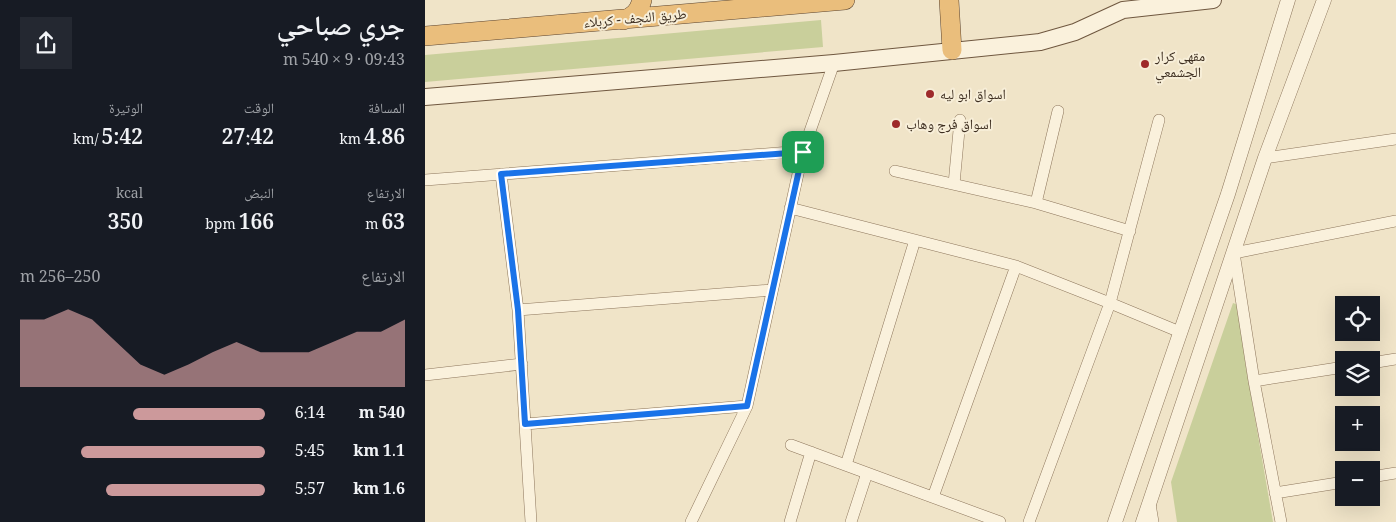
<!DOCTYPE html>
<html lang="ar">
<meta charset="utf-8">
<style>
:root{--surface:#171b24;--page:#242831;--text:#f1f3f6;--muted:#9ea1a6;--accent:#cc999b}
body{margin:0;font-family:Georgia,"Noto Naskh Arabic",serif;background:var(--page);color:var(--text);direction:rtl;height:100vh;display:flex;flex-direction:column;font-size:19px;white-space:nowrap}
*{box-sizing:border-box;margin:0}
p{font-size:16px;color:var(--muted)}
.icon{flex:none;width:28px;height:28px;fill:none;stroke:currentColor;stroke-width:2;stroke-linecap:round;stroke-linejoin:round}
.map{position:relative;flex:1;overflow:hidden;direction:ltr}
.drawer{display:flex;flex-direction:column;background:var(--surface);width:425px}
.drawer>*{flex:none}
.buttons{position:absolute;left:910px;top:296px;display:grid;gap:10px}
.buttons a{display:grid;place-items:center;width:45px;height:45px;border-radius:0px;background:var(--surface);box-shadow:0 5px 20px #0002;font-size:25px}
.pin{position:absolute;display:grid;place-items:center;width:42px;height:42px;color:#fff;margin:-21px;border-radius:10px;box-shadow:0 2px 8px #0006}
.round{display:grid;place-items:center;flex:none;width:52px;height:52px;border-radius:0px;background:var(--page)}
.headline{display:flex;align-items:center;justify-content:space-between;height:85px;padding:0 20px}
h1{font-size:28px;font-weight:600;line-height:38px}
.figures{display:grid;grid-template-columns:repeat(3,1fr);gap:8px;height:85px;padding:5px 20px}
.figures div{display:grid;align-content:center}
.figures b{font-size:21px;font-weight:600}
.figures small{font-size:14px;font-weight:400}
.figures p{font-size:14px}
.chart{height:140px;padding:10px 20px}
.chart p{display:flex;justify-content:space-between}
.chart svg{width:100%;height:90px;margin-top:5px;fill:var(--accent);opacity:.7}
ul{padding:0 20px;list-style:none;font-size:16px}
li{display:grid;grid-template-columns:80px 60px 1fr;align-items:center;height:38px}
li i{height:12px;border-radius:6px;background:var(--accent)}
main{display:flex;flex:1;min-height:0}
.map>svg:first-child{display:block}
.green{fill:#c9cf9b}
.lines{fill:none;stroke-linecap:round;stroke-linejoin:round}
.minor-casing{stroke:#8d765c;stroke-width:12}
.tertiary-casing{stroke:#8d765c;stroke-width:15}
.secondary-casing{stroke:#6f573f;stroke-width:18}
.trunk-casing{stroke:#5b4430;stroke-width:20}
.minor{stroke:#faf1dc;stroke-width:11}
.tertiary{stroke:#faf1dc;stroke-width:14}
.secondary{stroke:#faf1dc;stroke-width:16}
.trunk{stroke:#eabe7c;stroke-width:19}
.route-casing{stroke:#fff;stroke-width:10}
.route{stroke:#1a73e8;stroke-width:6}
.poi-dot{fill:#9e2a2b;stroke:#f7eed8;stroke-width:2}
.labels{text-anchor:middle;stroke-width:4;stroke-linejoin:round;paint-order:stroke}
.street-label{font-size:14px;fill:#3d2e20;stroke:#f7eed8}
.poi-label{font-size:14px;fill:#3d2e20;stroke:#f7eed8;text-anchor:start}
</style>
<main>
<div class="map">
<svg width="971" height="522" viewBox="0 0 971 522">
<rect width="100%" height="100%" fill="#f0e4c8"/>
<path class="green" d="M396,20l2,27 -398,35v-27z
M808,303l8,3 4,55 28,161h-96l-6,-40z"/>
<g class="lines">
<defs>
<path id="minor" d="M840,158l131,-19
M470,171l141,32 94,28
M76,174l17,136 13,212
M0,180l378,-29
M529,184l6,-64
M611,203l22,-92
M365,208l226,58 94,37 70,29
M93,310l254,-20
M946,363l25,-4
M0,375l97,-11
M829,381l90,-14
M100,424l222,-18
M366,445l209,77
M421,465l69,-225
M946,477l25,-4
M850,493l69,-11
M508,497l83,-231
M725,504l3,18
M266,522l56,-116 56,-255 31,-88
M365,522l21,-70
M426,522l16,-49
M604,522l81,-219 49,-183
M856,522l-27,-141 -20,-128 162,-32"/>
<path id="tertiary" d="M690,522l113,-328 60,-194
M718,522l122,-364 59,-158"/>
<path id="secondary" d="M0,97l409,-34 206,-21 35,-10 48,-22 90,-10"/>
<path id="trunk" d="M524,0l3,50
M198,20c11,-3 16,-9 19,-20
M0,36l420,-36"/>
</defs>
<use href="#minor" class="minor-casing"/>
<use href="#tertiary" class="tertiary-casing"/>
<use href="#secondary" class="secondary-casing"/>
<use href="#trunk" class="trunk-casing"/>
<use href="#minor" class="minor"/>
<use href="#tertiary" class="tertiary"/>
<use href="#secondary" class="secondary"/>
<use href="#trunk" class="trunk"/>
</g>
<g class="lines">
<defs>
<path id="route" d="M378,152l-56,254 -222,18 -7,-114 -17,-136z"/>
</defs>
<use href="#route" class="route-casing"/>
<use href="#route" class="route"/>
</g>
<g class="poi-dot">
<circle cx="720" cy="64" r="5"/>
<circle cx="505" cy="94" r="5"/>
<circle cx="471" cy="124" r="5"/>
</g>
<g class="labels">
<g class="street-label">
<text transform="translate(210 18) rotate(-5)" y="5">طريق النجف - كربلاء</text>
</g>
<g class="poi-label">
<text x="730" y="61">مقهى كرار<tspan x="730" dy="16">الجشمعي</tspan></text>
<text x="515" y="99">اسواق ابو ليه</text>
<text x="481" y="129">اسواق فرج وهاب</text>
</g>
</g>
</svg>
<div class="buttons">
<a><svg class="icon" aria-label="locate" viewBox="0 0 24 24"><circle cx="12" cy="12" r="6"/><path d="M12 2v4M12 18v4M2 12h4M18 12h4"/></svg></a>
<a><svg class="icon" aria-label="layers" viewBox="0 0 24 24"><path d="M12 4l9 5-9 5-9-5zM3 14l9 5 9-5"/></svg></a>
<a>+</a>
<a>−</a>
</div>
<div class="pin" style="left:378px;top:152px;background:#1e9e55"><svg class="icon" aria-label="arrive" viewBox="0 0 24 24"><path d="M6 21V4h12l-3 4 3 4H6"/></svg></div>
</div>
<section class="drawer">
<div class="headline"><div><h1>جري صباحي</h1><p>09:43 · 9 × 540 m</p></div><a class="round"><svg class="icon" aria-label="share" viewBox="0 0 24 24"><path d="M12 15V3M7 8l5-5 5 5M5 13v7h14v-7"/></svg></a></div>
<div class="figures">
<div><p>المسافة</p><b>4.86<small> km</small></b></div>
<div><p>الوقت</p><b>27:42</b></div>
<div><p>الوتيرة</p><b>5:42<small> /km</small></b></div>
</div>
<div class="figures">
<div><p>الارتفاع</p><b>63<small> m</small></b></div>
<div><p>النبض</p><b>166<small> bpm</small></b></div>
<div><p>kcal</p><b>350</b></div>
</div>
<div class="chart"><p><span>الارتفاع</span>250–256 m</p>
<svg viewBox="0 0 160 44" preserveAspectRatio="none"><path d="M0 44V11L10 11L20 6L30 11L40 22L50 33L60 38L70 33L80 27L90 22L100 27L110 27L120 27L130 22L140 17L150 17L160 11V44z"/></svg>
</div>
<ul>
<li><b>540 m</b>6:14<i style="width:54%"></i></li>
<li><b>1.1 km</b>5:45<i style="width:75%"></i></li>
<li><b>1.6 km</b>5:57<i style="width:65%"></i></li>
</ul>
</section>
</main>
